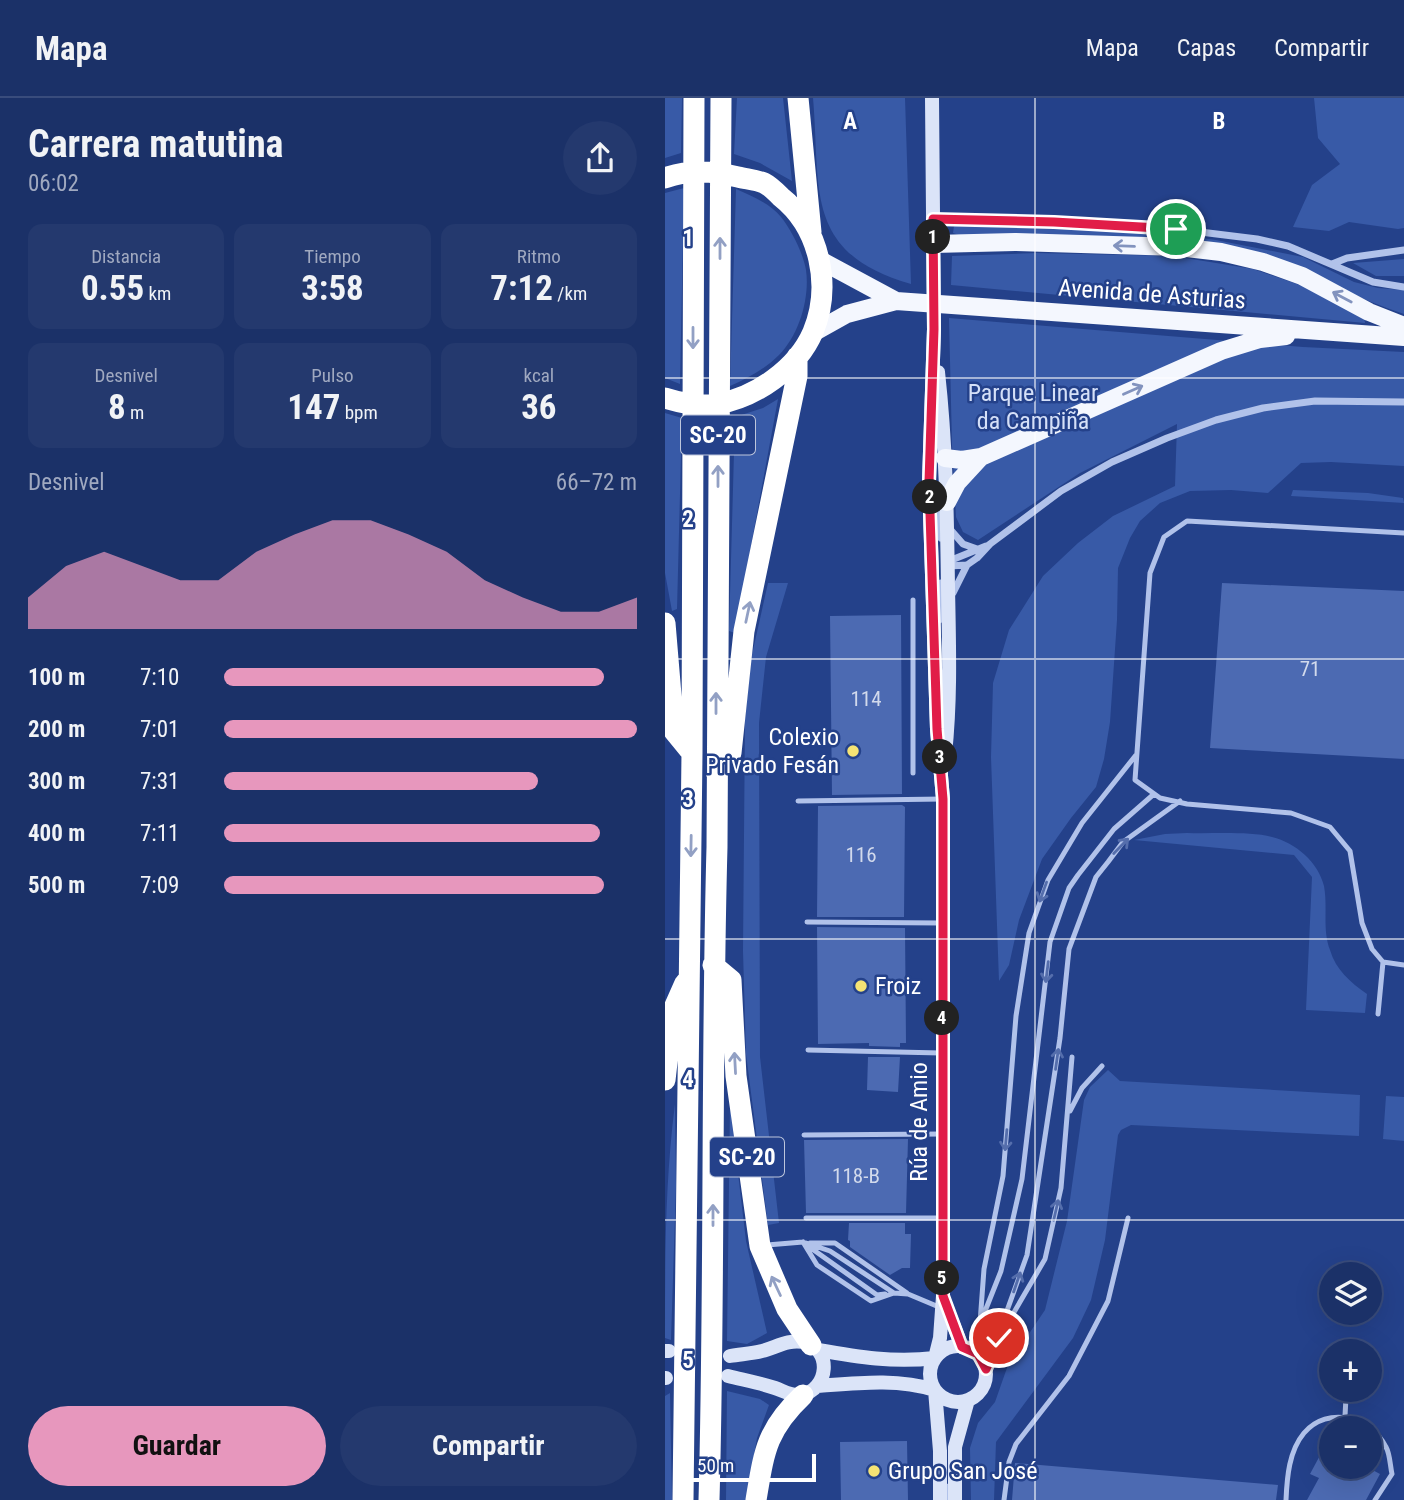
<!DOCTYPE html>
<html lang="es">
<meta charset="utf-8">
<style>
:root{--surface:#1b3168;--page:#24396e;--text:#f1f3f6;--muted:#a0a9c0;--line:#394c7c;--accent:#e797bd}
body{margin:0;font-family:"Roboto Condensed",sans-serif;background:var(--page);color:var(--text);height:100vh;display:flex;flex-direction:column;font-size:26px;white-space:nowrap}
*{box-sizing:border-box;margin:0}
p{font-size:23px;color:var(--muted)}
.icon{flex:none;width:38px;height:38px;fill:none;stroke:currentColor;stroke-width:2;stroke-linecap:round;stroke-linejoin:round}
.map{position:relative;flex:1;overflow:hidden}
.sheet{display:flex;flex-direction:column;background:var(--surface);width:665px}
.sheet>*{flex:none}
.controls{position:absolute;left:654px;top:1164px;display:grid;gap:14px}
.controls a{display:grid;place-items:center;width:63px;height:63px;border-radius:50%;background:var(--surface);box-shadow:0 7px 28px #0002,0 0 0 2px var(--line);font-size:35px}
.scale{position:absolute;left:21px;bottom:18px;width:130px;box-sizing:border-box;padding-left:7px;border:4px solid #fff;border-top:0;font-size:19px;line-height:24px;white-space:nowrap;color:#fff;-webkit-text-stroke:5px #24418a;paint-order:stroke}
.pin{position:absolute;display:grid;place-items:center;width:60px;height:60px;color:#fff;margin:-30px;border:4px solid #fff;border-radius:50%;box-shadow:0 2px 7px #0007}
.km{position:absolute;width:35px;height:35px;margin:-18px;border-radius:50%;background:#222;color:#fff;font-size:19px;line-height:35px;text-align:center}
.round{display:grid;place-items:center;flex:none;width:74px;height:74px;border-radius:37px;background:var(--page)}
.headline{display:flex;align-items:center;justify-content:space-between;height:119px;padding:0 28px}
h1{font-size:38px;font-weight:700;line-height:52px}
.metrics{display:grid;grid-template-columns:repeat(3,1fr);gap:10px;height:119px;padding:7px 28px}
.metrics div{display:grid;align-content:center;border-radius:14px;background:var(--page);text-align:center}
.metrics b{font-size:35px;font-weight:700}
.metrics small{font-size:19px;font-weight:400}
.metrics p{font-size:19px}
.chart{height:196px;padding:14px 28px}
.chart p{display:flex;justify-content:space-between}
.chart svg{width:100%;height:126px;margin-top:7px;fill:var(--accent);opacity:.7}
.button{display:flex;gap:14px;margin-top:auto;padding:14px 28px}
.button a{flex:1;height:80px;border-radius:42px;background:var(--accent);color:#111;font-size:28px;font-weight:700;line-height:80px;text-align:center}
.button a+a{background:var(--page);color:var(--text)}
ul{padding:0 28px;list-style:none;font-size:23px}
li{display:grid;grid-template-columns:112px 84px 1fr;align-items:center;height:52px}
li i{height:18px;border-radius:9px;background:var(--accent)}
header{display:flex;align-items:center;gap:42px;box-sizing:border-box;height:98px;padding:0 35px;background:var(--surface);border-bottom:2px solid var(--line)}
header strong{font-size:33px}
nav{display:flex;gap:38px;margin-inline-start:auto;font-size:24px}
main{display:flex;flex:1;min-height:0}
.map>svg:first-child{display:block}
.green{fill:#385aa7}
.building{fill:#4c6ab2}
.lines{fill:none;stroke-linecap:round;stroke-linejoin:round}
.lane{stroke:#b1c2ea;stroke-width:5}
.street{stroke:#b1c2ea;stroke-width:7}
.secondary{stroke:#dbe4f8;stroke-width:14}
.primary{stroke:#f4f7fe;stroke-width:18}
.highway{stroke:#fff;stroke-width:21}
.oneway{stroke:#8293be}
.oneway2{stroke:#92a0c4}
.oneway3{stroke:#556eac}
.route-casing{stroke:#fff;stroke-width:14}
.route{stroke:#e11d48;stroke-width:9}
.grid{fill:none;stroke:#fff;stroke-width:2;stroke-opacity:0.55}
.poi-dot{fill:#f5e374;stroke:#24418a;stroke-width:2.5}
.labels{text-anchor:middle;stroke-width:5;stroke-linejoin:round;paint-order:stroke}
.number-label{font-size:21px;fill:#d2daec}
.shield{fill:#24418a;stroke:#bdc6dc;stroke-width:2}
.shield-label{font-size:23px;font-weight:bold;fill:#fff}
.street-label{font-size:24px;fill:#fff;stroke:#24418a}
.park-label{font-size:24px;fill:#d5e0f8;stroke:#24418a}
.poi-label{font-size:24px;fill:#fff;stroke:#24418a;text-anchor:start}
.grid-label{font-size:23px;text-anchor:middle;font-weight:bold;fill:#fff;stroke:#24418a;stroke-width:5;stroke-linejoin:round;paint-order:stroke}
</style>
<header>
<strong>Mapa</strong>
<nav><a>Mapa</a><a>Capas</a><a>Compartir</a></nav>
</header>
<main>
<section class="sheet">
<div class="headline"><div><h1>Carrera matutina</h1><p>06:02</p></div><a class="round"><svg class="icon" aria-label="share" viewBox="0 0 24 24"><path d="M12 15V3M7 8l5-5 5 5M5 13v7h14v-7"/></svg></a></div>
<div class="metrics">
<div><p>Distancia</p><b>0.55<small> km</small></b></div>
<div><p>Tiempo</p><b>3:58</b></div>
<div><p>Ritmo</p><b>7:12<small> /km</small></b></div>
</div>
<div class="metrics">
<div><p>Desnivel</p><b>8<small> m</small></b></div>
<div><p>Pulso</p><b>147<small> bpm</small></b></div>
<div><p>kcal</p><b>36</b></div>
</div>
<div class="chart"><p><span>Desnivel</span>66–72 m</p>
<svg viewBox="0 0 160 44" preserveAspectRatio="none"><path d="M0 44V33L10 22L20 17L30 22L40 27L50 27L60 17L70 11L80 6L90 6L100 11L110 17L120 27L130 33L140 38L150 38L160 33V44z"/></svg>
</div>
<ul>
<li><b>100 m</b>7:10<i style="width:92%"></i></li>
<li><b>200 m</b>7:01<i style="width:100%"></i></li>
<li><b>300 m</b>7:31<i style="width:76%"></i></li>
<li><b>400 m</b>7:11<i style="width:91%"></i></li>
<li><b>500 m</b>7:09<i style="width:92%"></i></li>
</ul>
<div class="button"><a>Guardar</a><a>Compartir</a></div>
</section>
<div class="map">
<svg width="739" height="1402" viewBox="0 0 739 1402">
<rect width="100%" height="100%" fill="#24418a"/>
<path class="green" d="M0,0h17l-1,55 -16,5z
M72,0h46l9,83 -32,-18 -26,-9z
M148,0h92l6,186c-108,-31 -90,-95 -98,-186z
M649,0h90v130l-6,1 -49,-7 -20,9 -36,-4 19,-42 28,-21 -22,-26z
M19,90l-4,196 -15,-6v-185z
M71,91c15,7 34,14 45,28 11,14 22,36 25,53 4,28 -7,65 -27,85 -14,14 -31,23 -49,31z
M289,128l197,5 65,9 87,17 51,25 24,6 26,2v24c-50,-16 -97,-43 -146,-61l-299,-18 -6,-2z
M371,155l137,3 80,13 53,18 58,29 1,7 -414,-38 1,-29z
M739,161v17h-28l-23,-13z
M284,220l354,29 101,5v114l-73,-4 -30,1 -33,30 -37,-3 -41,1 -30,12 -20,18 -10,17 -12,30 -1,52 -7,102 -6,37 -8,28 -25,31 -29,41 -23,61 -10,45 -10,16 -8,-224 2,-74 16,-53 34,-54 35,-33 35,-27 62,-30 2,-62 -97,49 -102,67 -15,-8 -7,-15 -4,-72z
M113,301l-43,234 -6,-2 6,-214 28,-9z
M0,315l17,5 -5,191 -5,2 -7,-38z
M628,392l75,3 35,5 1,5 -113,-7z
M103,485h20l-22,74 -7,66 1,334 19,166 -11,2 -22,-171 -3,-103 2,-232 6,-60z
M522,735c26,1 61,-2 85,4 24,6 46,25 52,49 4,22 -2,43 6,64 6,20 20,32 37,44l-2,19 -59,-3 6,-133 -18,-22 -160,-15 31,-6z
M443,972l12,11 240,14 -1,41 -228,-11 -10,5 -3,5 -13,105 -14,60 -18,38 -77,104 -2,58h-23l-1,-52 8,-25 17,-21 13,-37 37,-55 22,-89 17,-121 6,-13z
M721,998l18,1v44l-21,-2z
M10,1006l1,82 -5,154 -6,-2c0,-78 0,-157 10,-234z
M65,1007l16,136 21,92 -20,11 -20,-3z
M62,1293l33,8 9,6 -12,33 -11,62h-20z
M5,1295l2,107h-7v-104z"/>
<path class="building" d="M557,485l182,8v168l-194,-11z
M236,517l1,179 -70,1 -2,-179z
M237,707l3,2 -1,110h-87l1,-111z
M152,829l88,1 1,115h-6v4l-31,-1v-3l-51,1z
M203,959h32l-2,35 -31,-2z
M243,1041l-2,74h-100l-2,-73z
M184,1125h56v11h6l-1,34h-8l-12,7 -40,-28v-6l-2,-1z
M667,1335v33h33l15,8 -14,26h-59l12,-22 -9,-4z
M242,1343l1,59h-67l-1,-58z
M350,1365l263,22 -2,15h-264z"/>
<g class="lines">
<path class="lane" d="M739,435l-217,-12 -23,16 -14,36 -15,207 25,18 27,6 104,9 39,14 20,24 12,72 10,26 11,13 21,3
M248,502v173
M133,703l145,-2
M142,824l134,1
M713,916l5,-52
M143,952l133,3
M405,1013l12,-23 20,-22
M139,1037l139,-1
M141,1120h136
M138,1144l14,23 54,36 23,-8
M145,1145h25l72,50
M102,1147l36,-3 27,9 64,42 14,1 31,13
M143,1148l69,49 8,-1
M315,1225l4,-54 19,-93 13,-160 13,-83 19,-53 34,-57 54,-68
M341,1228l39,-67 16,-71 11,-131
M305,1251l31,-78 21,-92 28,-237 19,-54 9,-13 36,-46 40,-35
M321,1271l41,-114 33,-217 9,-89 27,-72 12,-15 15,-20 57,-41
M680,1318l1,-19
M339,1402l5,-38 7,-18 53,-68 39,-75 20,-83
M621,1402c1,-23 3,-49 18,-67 24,-28 67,-16 82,14 4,7 4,18 6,27l-17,26"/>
<path class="street" d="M268,122l121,2 122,7 81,10 31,7 85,36 31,5
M667,166l15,-6 57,-8
M267,408l6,9 3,23
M284,430l14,16 14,5
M285,465l4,-4 32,-13
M284,468l18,-1 10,-7 13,-14 71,-53 51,-29 55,-24 49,-18 47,-12 52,-7 89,1
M288,495l14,-28
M274,522l2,-37
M281,1389l1,13"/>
<path class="secondary" d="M267,0l2,231 -5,153 8,247 6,70v497l-3,42 -5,20
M273,274c8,72 9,143 10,215 1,56 3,111 -3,167
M279,1203l18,46
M265 1276a28 28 0 1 1 56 0a28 28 0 1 1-56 0Z
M153,1252c40,7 76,13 117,8
M0,1253h4
M63,1278c16,4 32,7 47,12 9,3 16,8 26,7 28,-5 32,-47 2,-53 -15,-3 -28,6 -41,9 -11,3 -22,3 -32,5
M0,1280h1
M153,1288c39,-3 79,-8 117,4
M270,1292l5,61v49
M290,1402v-53l13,-47"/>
<path class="primary" d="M268,146l82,-2 163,5 43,5 42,10 39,14 67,36 35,14
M155,162l76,41
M148,235l34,-19 49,-13 508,36
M280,360l17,2 19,-3 240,-106 39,-12 26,-3
M282,404l10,-19 24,-26"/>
<path class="highway" d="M133,0l13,134
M0,80c24,-9 49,-7 73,-1 8,2 19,3 26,6 6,3 12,9 17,14 39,31 51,89 32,135 -16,37 -57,65 -95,72 -17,3 -37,-1 -53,-6
M0,525l9,108 18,22
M51,674l15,-19 13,-122 53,-255v-19
M48,867l18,15 5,96 24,170 27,63 24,36
M0,982l8,-70 12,-27
M18,1402l9,-747 2,-655
M44,1402c6,-218 2,-436 8,-653l4,-749
M91,1402c8,-48 10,-70 47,-105"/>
</g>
<defs><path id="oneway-shaft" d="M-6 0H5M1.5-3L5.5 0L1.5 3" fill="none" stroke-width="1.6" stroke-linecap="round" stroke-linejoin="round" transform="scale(1.75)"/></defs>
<g class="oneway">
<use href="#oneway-shaft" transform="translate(459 148) rotate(-178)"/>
<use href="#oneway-shaft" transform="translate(677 199) rotate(-152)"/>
<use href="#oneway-shaft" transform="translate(468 292) rotate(-24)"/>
</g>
<g class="oneway2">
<use href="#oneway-shaft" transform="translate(55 150) rotate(-90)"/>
<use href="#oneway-shaft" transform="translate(28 240) rotate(90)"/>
<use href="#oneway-shaft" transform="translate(53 378) rotate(-90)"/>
<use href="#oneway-shaft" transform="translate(83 514) rotate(-78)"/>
<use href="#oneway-shaft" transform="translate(51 605) rotate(-90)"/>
<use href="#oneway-shaft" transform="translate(26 748) rotate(91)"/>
<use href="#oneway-shaft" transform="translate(70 965) rotate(-93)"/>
<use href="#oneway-shaft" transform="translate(48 1117) rotate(-90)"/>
<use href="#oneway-shaft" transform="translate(111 1188) rotate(-115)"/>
</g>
<g class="oneway3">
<use href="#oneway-shaft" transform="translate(456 748) rotate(-46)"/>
<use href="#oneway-shaft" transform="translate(378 794) rotate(110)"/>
<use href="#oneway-shaft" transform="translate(382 874) rotate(97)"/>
<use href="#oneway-shaft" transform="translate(392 961) rotate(-82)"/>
<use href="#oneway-shaft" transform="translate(341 1042) rotate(95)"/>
<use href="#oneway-shaft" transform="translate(391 1112) rotate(-77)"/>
<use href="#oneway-shaft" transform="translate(352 1184) rotate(-71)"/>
</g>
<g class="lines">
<defs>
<path id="route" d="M334,1240l-13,31 -8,-15 -16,-7 -19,-51v-497l-6,-70 -8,-247 5,-153 -1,-110 121,3 122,7"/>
</defs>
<use href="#route" class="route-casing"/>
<use href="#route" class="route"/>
</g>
<path class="grid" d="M370,0v1402M0,280h739M0,561h739M0,841h739M0,1122h739"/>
<g class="poi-dot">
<circle cx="188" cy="653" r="7"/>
<circle cx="196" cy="888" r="7"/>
<circle cx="209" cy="1373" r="7"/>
</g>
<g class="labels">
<g class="number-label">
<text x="645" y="578">71</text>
<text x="201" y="608">114</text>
<text x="196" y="764">116</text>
<text x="191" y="1085">118-B</text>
</g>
<g class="shield">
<rect x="16" y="317.5" width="74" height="39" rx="5"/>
<rect x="45" y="1039.5" width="74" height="39" rx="5"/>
</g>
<g class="shield-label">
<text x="53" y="345">SC-20</text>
<text x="82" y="1067">SC-20</text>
</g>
<g class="street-label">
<text transform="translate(487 196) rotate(4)" y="8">Avenida de Asturias</text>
<text transform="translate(254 1024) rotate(-90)" y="8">Rúa de Amio</text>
</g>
<g class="park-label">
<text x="368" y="303">Parque Linear<tspan x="368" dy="28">da Campiña</tspan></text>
</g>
<g class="poi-label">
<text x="174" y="647" text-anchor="end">Colexio<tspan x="174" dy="28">Privado Fesán</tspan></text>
<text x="210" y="896">Froiz</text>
<text x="223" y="1381">Grupo San José</text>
</g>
</g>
<g class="grid-label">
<text x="185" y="31">A</text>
<text x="554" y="31">B</text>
<text x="23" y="148">1</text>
<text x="23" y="429">2</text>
<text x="23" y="709">3</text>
<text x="23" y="989">4</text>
<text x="23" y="1270">5</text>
</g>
</svg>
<div class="controls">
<a><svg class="icon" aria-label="layers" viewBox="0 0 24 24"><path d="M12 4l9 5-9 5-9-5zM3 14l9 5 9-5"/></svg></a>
<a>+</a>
<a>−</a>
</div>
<div class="scale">50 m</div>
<div class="pin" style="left:511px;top:131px;background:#1e9e55"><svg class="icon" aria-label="arrive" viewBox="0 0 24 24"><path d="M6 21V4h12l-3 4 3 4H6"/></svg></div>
<div class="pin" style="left:334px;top:1240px;background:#d93025"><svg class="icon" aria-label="check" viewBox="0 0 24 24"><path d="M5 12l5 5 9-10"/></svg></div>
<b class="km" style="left:268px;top:139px">1</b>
<b class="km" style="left:265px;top:399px">2</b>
<b class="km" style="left:275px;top:659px">3</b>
<b class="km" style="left:277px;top:920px">4</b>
<b class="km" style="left:277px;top:1180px">5</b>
</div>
</main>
